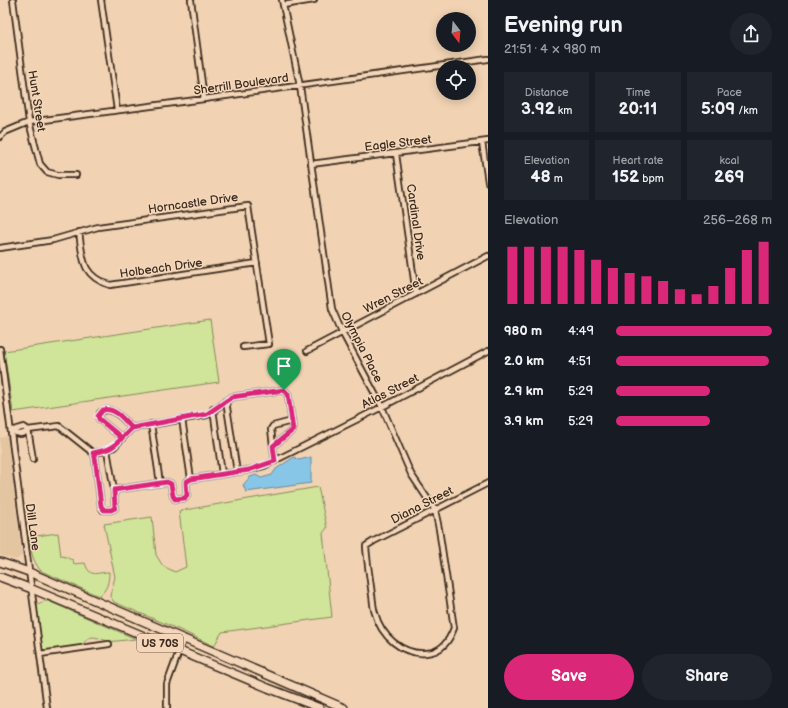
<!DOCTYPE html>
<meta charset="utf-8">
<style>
:root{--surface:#171b24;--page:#20242c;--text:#f1f3f6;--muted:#9ea1a6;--accent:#db2777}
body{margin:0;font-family:"Balsamiq Sans",sans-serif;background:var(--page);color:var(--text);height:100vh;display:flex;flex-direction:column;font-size:15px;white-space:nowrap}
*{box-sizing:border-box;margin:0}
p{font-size:13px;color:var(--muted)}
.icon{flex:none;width:22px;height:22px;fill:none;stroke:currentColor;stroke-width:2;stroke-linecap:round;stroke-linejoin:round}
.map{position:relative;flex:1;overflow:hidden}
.panel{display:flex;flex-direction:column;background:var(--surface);width:300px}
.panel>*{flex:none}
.needle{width:26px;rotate:164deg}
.tools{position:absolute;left:436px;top:12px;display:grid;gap:8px}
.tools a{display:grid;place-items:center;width:40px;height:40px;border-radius:50%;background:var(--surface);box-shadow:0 2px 10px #0003;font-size:20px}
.pin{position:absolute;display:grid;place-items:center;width:34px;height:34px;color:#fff;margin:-41px -17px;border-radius:50% 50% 50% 0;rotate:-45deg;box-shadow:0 0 4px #0007}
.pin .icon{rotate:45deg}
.round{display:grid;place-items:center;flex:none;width:42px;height:42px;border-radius:21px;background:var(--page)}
.headline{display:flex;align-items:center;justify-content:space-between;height:68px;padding:0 16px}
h1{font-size:22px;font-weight:800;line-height:30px}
.figures{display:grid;grid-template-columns:repeat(3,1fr);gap:6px;height:68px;padding:4px 16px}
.figures div{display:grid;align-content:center;border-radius:0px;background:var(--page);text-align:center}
.figures b{font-size:17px;font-weight:800}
.figures small{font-size:11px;font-weight:400}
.figures p{font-size:11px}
.chart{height:112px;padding:8px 16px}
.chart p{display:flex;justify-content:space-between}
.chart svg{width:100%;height:72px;margin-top:4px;stroke:var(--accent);stroke-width:6}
.primary-button{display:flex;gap:8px;margin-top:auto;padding:8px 16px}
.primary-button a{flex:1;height:46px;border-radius:24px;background:var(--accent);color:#fff;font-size:16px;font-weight:800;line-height:46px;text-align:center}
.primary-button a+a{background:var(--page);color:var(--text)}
ul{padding:0 16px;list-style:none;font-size:13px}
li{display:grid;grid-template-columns:64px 48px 1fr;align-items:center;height:30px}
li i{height:10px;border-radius:5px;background:var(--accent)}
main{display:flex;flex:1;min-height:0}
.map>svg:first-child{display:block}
.built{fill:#e3c5a2}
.green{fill:#d0e599;stroke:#86885c}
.water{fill:#88c6e8;stroke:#698897}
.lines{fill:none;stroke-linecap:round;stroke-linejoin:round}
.street-casing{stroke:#3b2a1e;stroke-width:8}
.primary-casing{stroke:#3b2a1e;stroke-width:10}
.street{stroke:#f4d7ba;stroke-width:4.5}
.primary{stroke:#f4d7ba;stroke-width:7}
.route-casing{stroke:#fff;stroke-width:8}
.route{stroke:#db2777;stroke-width:5}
.labels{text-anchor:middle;stroke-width:3;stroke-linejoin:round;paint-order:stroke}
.shield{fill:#f4d7ba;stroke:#725e4d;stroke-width:1}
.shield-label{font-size:11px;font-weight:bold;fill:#3b2a1e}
.street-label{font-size:12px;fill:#3b2a1e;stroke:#f4d7ba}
</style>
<main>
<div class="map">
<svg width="488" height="708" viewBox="0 0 488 708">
<rect width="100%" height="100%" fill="#f1d3b3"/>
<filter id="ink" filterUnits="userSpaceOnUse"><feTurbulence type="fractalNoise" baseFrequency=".025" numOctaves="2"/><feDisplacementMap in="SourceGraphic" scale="8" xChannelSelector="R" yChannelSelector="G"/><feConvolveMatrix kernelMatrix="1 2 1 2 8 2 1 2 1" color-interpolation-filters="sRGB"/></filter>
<g filter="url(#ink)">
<path class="built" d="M7,436l15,120 -6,4 -16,-5v-117z"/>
<path class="green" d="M210,320l9,62 -206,30 -9,-61z
M318,487l9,41 -4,5 9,84 -110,15 -8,14 -34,-16 -66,-28 -4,-6 5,-19 -11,-53 48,-7 4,38 7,11 12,6 11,-5 -7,-56z
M58,533l3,23c5,0 7,3 12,4l1,4 11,-1c5,16 12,9 24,9 0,10 -2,18 -10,24l-58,-25c-9,-11 -10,-20 -12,-34z
M45,601h3l88,38 -29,3v-1c-10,-4 -20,-8 -24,5l-39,5 -2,-2 -5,-43 1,-2z"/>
<path class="water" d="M294,457l5,3 12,-3v26l-65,9 -3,-7 7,-8 6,-2 5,3 11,-3 4,-6z"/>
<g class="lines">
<defs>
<path id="street" d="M13,0l16,122 11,42 7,8 11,3h18
M101,0l16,110
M191,0l13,99
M282,0l18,86 32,223 10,23 40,75 29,67 24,36 4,19 15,99c-5,13 -12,24 -28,25 -24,2 -45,-17 -51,-40 -2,-5 -2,-12 -3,-18 -2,-16 -5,-33 -6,-49l8,-5 114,-58
M283,5l31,-5
M0,137l5,-5 24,-10 175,-23 284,-40
M482,142l6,40
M396,154l20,140
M311,164l177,-23
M79,232c4,26 2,44 31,53l147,-22
M0,248l53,-8 45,-13 150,-21 21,138 -26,3
M0,349l47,359
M307,351l181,-95
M226,401l11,71
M213,409l9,65
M182,419l9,60
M151,424l9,59
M28,430l5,29
M11,431c7,3 11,5 17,-1l31,-4 34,27 2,4 6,49 2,4h8l4,-2 -1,-18 53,-8 4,2 2,12 2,3 10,-1 2,-3 -1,-13 5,-3 58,-9 15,-4 118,-59 106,-56
M11,431l13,-4 4,3
M122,438l-23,-19v-3l1,-3c11,-10 24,7 32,15
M273,446l-2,-17 2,-3 19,-5
M107,450l7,40
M93,453l12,-2 9,-4 18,-19 75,-13 25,-18 52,-7 4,4 5,36 -20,16 2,15
M40,654l69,-10
M167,708v-24l17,-46"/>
<path id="primary" d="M0,562l29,10 315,136
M0,577l32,12 236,99 52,20"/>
</defs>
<use href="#street" class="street-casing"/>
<use href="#primary" class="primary-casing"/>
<use href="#street" class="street"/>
<use href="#primary" class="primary"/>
</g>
</g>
<g class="lines" filter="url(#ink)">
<defs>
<path id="route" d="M284,390l-52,7 -25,17 -75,14 -10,10 -23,-19 -1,-3 5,-6c12,-3 21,10 29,18l-10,10c-10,11 -15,12 -29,15l2,4 6,49 3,4h7l4,-2 -1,-18 53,-8 4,2 2,12 2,3 10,-1 2,-3 -1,-13 5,-3 58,-9 26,-9 -2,-15 20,-16 -5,-36 -4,-4"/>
</defs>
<use href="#route" class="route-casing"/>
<use href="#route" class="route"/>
</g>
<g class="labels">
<rect class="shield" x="137" y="634" width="46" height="18" rx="3"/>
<g class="shield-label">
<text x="160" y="647">US 70S</text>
</g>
<g class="street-label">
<text transform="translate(241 84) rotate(-8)" y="4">Sherrill Boulevard</text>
<text transform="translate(37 101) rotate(81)" y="4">Hunt Street</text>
<text transform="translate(398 143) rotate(-7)" y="4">Eagle Street</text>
<text transform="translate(193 203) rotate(-8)" y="4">Horncastle Drive</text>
<text transform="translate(416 222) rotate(82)" y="4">Cardinal Drive</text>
<text transform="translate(161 268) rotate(-8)" y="4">Holbeach Drive</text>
<text transform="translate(393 295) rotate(-27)" y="4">Wren Street</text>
<text transform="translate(362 347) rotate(63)" y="4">Olympia Place</text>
<text transform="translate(390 391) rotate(-27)" y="4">Atlas Street</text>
<text transform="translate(422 505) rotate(-27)" y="4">Diana Street</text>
<text transform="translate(33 527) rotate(82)" y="4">Dill Lane</text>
</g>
</g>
</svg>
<div class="tools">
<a><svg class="needle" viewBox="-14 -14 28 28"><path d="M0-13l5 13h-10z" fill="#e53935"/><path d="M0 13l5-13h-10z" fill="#9ea1a6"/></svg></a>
<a><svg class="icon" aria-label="locate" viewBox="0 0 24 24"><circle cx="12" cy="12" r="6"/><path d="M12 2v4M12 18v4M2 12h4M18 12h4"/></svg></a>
</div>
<div class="pin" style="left:284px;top:390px;background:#1e9e55"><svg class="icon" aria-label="arrive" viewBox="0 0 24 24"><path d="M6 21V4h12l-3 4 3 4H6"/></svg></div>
</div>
<section class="panel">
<div class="headline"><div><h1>Evening run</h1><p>21:51 · 4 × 980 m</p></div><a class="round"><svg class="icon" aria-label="share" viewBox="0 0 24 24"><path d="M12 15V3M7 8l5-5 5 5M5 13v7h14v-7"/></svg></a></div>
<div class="figures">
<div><p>Distance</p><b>3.92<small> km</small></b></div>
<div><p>Time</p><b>20:11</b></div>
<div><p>Pace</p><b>5:09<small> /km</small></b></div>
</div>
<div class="figures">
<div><p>Elevation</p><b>48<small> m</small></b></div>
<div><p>Heart rate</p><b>152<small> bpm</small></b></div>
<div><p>kcal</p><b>269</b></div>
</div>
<div class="chart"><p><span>Elevation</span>256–268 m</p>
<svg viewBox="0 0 160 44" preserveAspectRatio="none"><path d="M5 44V9M15 44V9M25 44V9M35 44V9M45 44V11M55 44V17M65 44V22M75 44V25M85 44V27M95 44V30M105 44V35M115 44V38M125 44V33M135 44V22M145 44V11M155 44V6"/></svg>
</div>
<ul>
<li><b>980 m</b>4:49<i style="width:100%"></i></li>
<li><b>2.0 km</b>4:51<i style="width:98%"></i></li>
<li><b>2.9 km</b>5:29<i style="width:60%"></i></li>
<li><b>3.9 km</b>5:29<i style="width:60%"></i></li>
</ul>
<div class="primary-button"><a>Save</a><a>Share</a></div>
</section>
</main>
